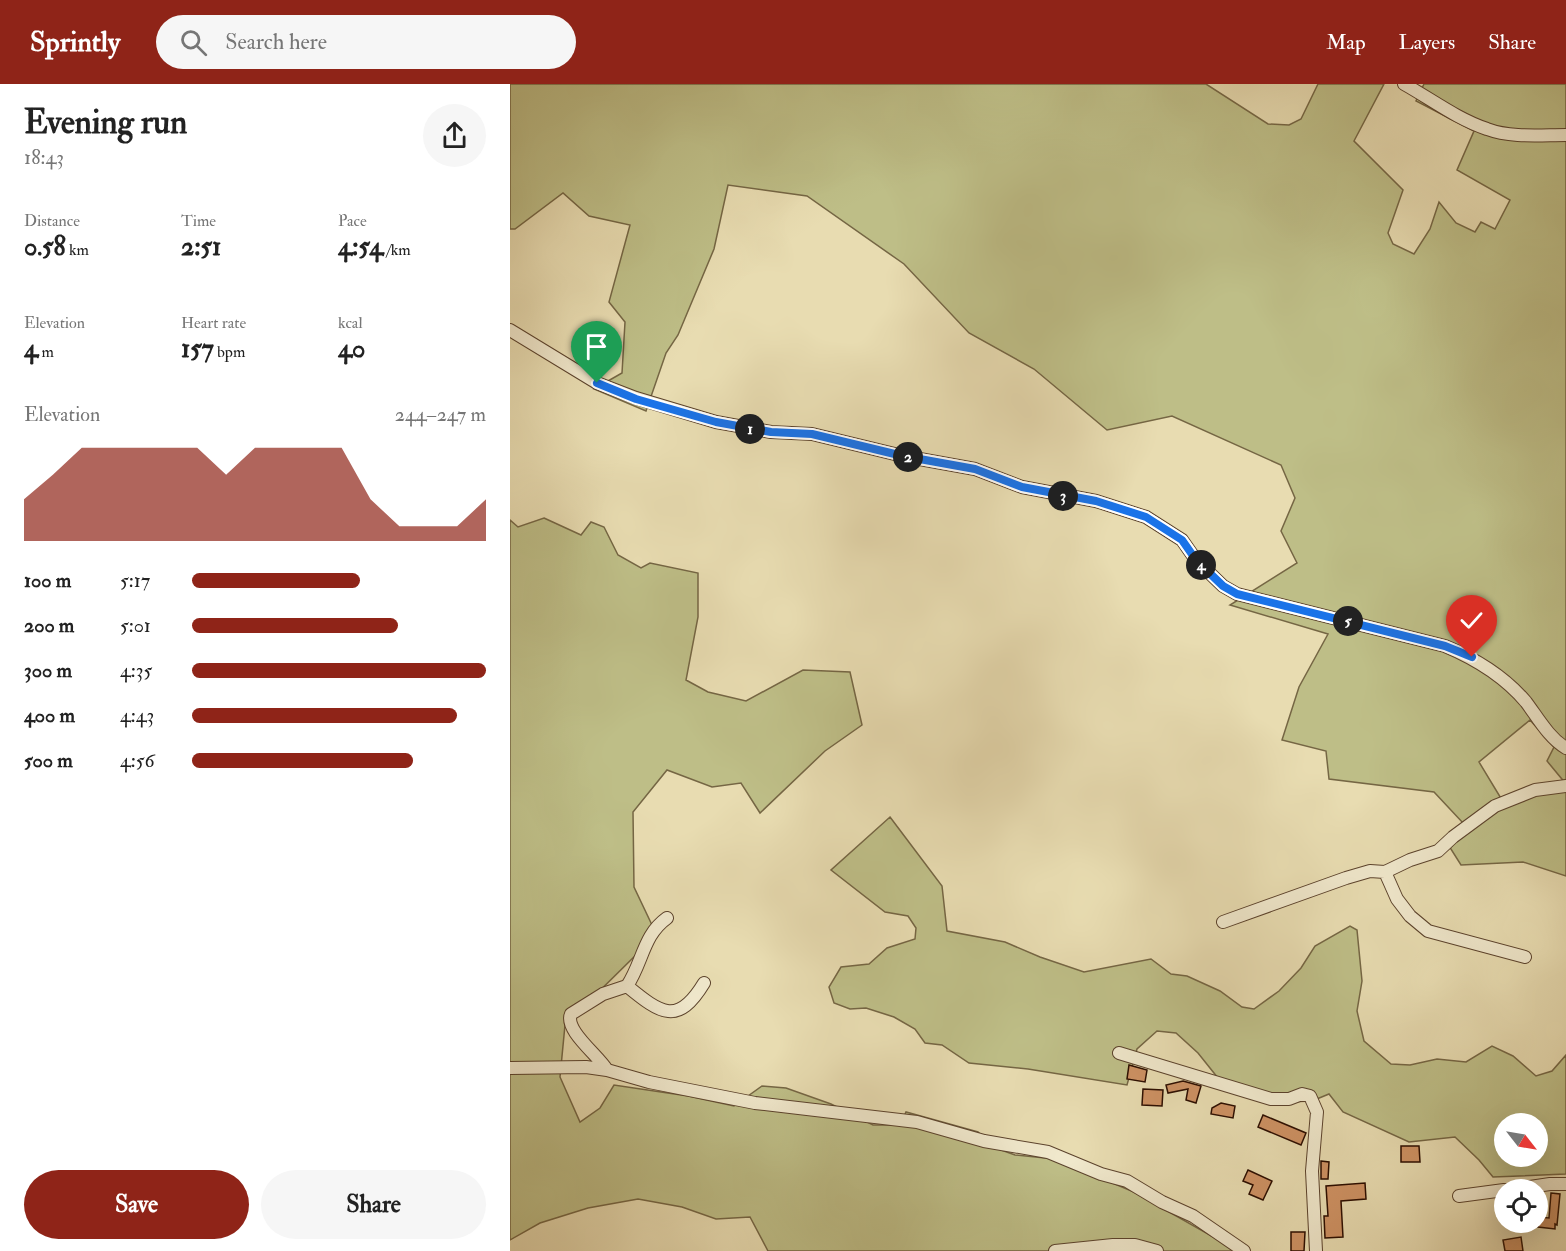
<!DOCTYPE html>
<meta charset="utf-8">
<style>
:root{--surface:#fff;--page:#f6f6f6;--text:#222;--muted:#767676;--accent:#8f2418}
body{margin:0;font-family:"IM FELL Double Pica",serif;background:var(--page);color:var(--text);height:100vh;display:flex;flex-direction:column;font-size:22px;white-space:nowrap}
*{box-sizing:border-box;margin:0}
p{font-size:20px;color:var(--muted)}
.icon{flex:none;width:33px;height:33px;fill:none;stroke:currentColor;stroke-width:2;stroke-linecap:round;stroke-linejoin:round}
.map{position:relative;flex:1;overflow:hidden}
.panel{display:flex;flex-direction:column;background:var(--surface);width:510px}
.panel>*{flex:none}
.needle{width:39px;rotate:121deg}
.controls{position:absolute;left:984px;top:1029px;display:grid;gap:12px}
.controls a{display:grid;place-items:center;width:54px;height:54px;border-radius:50%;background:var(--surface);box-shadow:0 6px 24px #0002;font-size:30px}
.pin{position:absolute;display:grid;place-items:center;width:51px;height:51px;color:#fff;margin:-62px -26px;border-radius:50% 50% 50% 0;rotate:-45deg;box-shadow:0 0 6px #0007}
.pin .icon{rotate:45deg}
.km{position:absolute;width:30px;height:30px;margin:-15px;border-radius:50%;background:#222;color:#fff;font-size:16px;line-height:30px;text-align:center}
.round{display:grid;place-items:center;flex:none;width:63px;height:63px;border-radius:32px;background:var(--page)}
.head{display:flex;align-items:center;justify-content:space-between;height:102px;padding:0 24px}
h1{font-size:33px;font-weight:800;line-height:45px}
.metrics{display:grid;grid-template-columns:repeat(3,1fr);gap:9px;height:102px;padding:6px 24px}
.metrics div{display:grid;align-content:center}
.metrics b{font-size:26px;font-weight:800}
.metrics small{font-size:16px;font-weight:400}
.metrics p{font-size:16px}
.chart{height:168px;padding:12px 24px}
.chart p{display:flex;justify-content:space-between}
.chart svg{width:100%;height:108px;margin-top:6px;fill:var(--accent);opacity:.7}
.primary-button{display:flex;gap:12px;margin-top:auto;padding:12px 24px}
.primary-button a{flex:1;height:69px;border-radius:36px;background:var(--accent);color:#fff;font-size:24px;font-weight:800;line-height:69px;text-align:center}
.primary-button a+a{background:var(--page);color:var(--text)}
ul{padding:0 24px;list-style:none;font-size:20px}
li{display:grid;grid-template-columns:96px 72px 1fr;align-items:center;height:45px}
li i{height:15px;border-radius:8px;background:var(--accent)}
header{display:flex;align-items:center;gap:36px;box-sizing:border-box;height:84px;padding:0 30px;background:var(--accent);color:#fff}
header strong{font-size:28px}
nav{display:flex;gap:33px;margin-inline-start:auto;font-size:21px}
.search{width:420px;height:54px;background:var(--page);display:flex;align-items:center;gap:15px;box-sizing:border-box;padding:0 21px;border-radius:33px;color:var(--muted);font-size:22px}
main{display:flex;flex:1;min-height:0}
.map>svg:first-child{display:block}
.green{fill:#bebe87;stroke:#756644;stroke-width:1.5;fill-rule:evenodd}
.building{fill:#ce9264;stroke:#2c0e00;stroke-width:1.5}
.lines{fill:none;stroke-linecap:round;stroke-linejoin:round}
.street-casing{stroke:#5b422c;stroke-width:14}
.street{stroke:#f0e8cc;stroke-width:12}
.route-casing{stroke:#fff;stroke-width:12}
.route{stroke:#1a73e8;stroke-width:8}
</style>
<header>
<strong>Sprintly</strong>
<div class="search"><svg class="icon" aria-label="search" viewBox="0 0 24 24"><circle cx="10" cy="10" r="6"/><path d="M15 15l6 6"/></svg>Search here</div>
<nav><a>Map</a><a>Layers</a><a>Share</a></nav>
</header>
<main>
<section class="panel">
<div class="head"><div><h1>Evening run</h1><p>18:43</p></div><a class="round"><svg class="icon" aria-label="share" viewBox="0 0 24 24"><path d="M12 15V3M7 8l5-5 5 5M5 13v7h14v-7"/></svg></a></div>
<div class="metrics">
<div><p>Distance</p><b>0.58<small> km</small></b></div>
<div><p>Time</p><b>2:51</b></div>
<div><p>Pace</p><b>4:54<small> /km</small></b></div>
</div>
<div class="metrics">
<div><p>Elevation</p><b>4<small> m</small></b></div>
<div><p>Heart rate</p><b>157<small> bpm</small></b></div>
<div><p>kcal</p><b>40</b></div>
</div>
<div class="chart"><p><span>Elevation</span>244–247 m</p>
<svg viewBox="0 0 160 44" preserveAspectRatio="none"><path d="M0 44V27L10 17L20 6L30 6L40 6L50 6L60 6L70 17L80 6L90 6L100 6L110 6L120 27L130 38L140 38L150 38L160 27V44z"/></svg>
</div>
<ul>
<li><b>100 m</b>5:17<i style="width:57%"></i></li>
<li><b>200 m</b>5:01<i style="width:70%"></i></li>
<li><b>300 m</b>4:35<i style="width:100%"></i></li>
<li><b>400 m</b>4:43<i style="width:90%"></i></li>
<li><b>500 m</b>4:56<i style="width:75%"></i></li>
</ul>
<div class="primary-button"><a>Save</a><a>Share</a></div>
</section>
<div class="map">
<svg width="1056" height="1167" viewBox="0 0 1056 1167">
<rect width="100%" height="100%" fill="#e8dcb1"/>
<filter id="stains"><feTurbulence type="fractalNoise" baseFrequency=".00333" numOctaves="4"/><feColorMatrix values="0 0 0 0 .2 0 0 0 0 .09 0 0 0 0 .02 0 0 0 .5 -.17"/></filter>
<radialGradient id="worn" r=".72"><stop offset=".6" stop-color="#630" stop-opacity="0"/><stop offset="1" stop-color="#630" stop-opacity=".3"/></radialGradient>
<path class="green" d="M0,0h696l62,40 21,1 12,-6 17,-35h66l-30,57 49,49 -15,43 5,11 21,10 16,-25 9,-27 17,21 19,9 6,-10 14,7 15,-29 -53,-30 17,-39 -58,-30 8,-17h142v700l-19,-23 7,-14 -24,-27 -51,42 26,43 61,-19v90l-43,-14 -62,3 -12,-19 15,-22 -30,-32 -105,-13 -3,-28 -44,-11 17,-53 29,-53 -98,-29 67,-42 -16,-32 14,-33 -14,-33 -109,-49 -65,14 -73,-61 -65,-36 -65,-69 -97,-68 -79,-11 -14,64 -36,86 -12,18 -20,58 -52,-22 28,-16 3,-51 -16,-20 21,-77 -41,-9 -26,-23 -48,36h-5z
M34,434l37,17 10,-13 13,5 14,28 23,13 9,-5 48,10v44l-12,63 22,12 38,9 57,-31 47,2 12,53 -37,26 -65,62 -19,-30 -29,4 -45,-17 -34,42 1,75 18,38 -8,22 -79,78 -5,52 20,45 20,-14 14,-23 74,11 46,10 28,-20 24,2 45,16 42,21h27l6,-13 72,20 15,15 22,8 40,4 79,33 104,59h-470l-18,-34 -34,2 -34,-12 -44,-8 -50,9 -48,15 -30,17v-720l8,7z
M380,733l52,69 5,45 58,11 35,15 44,15 67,-13 20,15 16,2 33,15 22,16 12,2 25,-18 22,-23 14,-22 35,-20 7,4 5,51 -5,30 7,30 27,23 19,1 27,-6 29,3 26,-16 21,10 23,20 16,-5 14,-16v119l-73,3 -14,-17 -24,-23 -46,5 -66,-30 -14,-18 -17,7 -26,1 -68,-24 -20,-25 -22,-20 -19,-2 -20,18 -10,36 -99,-16 -59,-6 -27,-18 -17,-2 -10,-14 -21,-12 -28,-9 -16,1 -16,-6 -5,-16 12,-20 28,-3 18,-16 28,-9 1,-11 -8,-12 -23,-4 -54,-42zM994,1040h34v32h-34z"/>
<path class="building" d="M619,981l18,5 -2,12 -18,-3z
M673,997l18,5 -5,17 -10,-3 2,-11 -20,4 -2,-8z
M633,1005l20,1 -1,16 -20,-1z
M711,1019l14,3 -2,12 -22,-4 1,-6z
M753,1031l43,18 -5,12 -43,-18z
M891,1062h18l1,16h-19z
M811,1077l8,1 -1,17h-7z
M738,1086l24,11 -9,19 -14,-6 4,-9 -10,-4z
M855,1099l1,16 -25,2 2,36 -18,1 -1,-22h4l-2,-30z
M1041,1109l9,1 -3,31 -2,-1v5l-17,-2v-10l11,1z
M781,1148h14l-1,19h-13z
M1011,1153l2,14h-18l-2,-11z"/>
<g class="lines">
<defs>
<path id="street" d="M894,0c27,15 53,35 83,45 24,9 53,6 79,6
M0,246l87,53 39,15 80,24 55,10 41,2 91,22 72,13 47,18 74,14 50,16 36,23 14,20 27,26 14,8 208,52c31,13 59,30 81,56 12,16 23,36 40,46
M875,788l12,27 13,17 18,15 97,26
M713,838l123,-44 24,-7 15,1 25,-12 28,-9 15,-14 42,-31 40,-16 31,-4
M117,902c16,-24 16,-51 40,-68
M609,969l152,46h18l13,-5 8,2 7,16 -5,59 4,80
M0,984l76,-1 21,3 42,12 106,21 162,19 67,19 64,11 53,22 26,7 35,21 31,14 51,35
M97,986c-9,-15 -43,-40 -36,-56l32,-20 24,-8c34,28 51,40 77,-3
M998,1106l42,-6h16
M949,1112l45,-6
M545,1167l58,-6h22l22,6"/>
</defs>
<use href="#street" class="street-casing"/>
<use href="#street" class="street"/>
</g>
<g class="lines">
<defs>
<path id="route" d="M87,299l39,16 80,23 55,10 41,2 91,22 72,13 47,18 74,14 50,16 36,23 14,20 27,26 14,8 208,52 27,11"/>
</defs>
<use href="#route" class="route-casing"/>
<use href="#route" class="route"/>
</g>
<rect width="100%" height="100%" filter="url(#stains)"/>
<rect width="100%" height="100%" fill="url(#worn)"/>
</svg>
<div class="controls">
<a><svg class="needle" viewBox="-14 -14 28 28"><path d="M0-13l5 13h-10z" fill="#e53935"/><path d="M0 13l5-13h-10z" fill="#767676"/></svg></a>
<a><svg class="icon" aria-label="locate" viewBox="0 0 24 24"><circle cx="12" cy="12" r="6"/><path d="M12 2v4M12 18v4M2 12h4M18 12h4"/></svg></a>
</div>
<div class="pin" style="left:87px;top:299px;background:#1e9e55"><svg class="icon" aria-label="arrive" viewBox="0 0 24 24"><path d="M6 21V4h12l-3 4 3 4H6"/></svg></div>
<div class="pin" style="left:962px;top:573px;background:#d93025"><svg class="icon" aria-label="check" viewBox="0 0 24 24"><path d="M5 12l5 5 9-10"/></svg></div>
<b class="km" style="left:240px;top:345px">1</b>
<b class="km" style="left:398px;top:373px">2</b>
<b class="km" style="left:553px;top:412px">3</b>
<b class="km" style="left:691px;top:481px">4</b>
<b class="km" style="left:838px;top:537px">5</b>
</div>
</main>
